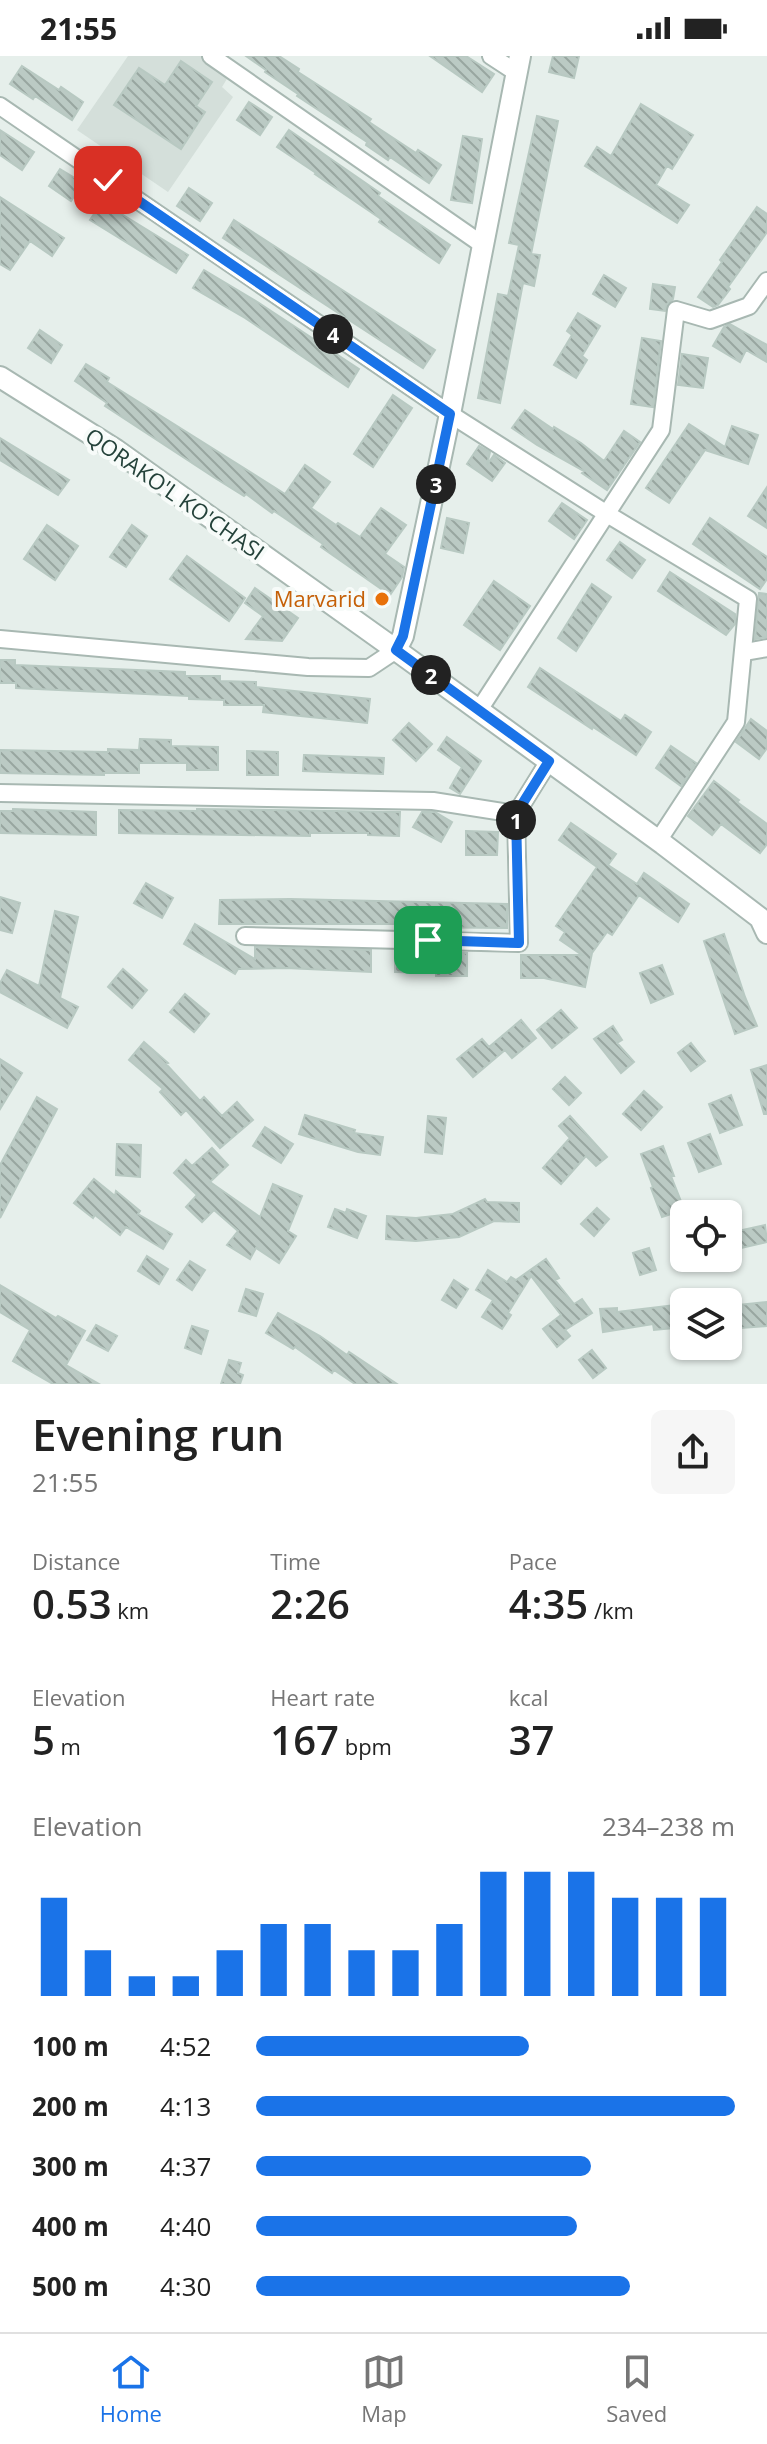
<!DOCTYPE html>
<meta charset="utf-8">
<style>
:root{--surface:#fff;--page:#f6f6f6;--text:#222;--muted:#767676;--line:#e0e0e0;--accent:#1a73e8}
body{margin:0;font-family:"Open Sans",sans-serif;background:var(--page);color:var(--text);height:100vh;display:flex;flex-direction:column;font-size:30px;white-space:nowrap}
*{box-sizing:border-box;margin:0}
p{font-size:26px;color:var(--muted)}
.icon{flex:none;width:44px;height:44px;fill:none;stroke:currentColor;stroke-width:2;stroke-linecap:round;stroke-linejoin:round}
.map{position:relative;height:1328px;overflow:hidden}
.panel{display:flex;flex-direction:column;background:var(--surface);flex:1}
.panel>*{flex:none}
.tools{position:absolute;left:670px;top:1144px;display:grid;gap:16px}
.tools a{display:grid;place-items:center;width:72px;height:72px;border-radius:12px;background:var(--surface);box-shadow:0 2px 6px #0004;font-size:40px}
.pin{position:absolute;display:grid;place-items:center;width:68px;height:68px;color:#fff;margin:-34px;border-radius:16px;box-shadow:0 4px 12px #0006}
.km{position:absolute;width:40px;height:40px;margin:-20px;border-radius:50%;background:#222;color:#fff;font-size:22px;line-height:40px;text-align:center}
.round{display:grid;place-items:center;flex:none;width:84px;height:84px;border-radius:12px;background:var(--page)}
.summary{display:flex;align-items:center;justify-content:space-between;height:136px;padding:0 32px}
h1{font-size:44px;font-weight:600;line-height:60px}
.stats{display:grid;grid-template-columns:repeat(3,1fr);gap:12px;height:136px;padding:8px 32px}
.stats div{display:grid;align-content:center}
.stats b{font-size:40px;font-weight:600}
.stats small{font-size:22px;font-weight:400}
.stats p{font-size:22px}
.chart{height:224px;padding:16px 32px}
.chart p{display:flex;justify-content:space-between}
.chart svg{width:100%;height:144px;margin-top:8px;stroke:var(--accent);stroke-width:6}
ul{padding:0 32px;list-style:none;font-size:26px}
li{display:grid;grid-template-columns:128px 96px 1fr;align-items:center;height:60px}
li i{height:20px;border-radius:10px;background:var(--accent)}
.status{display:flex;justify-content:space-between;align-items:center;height:56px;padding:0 40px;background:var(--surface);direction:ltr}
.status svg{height:22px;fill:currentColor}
.menu{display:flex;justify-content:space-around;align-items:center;height:112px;border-top:2px solid var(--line);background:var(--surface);font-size:22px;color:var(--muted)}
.menu a{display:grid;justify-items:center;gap:4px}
.menu .on{color:var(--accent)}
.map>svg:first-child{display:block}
.built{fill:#d4dfda}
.building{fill:url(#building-back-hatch);stroke:#b8c9c2;stroke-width:2}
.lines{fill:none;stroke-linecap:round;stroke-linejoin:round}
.minor-casing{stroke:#a8b8b2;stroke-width:20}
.tertiary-casing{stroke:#a8b8b2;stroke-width:24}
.minor{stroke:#fff;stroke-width:16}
.tertiary{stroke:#fff;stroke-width:20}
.route-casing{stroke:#fff;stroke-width:16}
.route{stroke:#1a73e8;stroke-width:10}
.food-dot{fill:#e8710a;stroke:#f7fbf9;stroke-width:3}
.labels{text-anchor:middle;stroke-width:8;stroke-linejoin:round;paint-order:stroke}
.street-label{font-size:22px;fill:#24423a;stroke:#f7fbf9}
.food-label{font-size:22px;fill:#c56008;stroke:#f7fbf9;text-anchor:end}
</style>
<div class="status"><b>21:55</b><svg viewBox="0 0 49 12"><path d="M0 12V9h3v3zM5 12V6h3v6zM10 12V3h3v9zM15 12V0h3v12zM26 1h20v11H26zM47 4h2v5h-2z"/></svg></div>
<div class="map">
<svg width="767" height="1328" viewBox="0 0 767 1328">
<defs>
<pattern id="building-back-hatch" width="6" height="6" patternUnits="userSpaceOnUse" patternTransform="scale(2)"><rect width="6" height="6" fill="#bbcac4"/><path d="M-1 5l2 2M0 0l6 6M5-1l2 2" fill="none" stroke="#98a6a0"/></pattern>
</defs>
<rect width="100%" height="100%" fill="#e6efeb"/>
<path class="built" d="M128,0h86l19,13 -11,18 11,10 -65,95 -91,-62z"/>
<path class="building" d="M246,0h33l20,13 -1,3 73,47 -2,3 47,31 2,-3 23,15 -12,18 -39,-26 -2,3 -22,-15 1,-3 -70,-46 1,-2 -33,-22 1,-2z
M430,0h36l28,18 -12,18z
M553,0h26l-5,22 -25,-6z
M181,5l31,21 -16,24 9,6 -24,37 -67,-44 25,-37 26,17z
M22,10l37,24 2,-3 22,15 -11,18 -37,-24 -2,3 -23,-15z
M249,46l23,15 -12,18 -23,-15z
M641,48l52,31 -21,34 -5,-3 -11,19 33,20 -12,18 -92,-57 12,-19 14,9z
M537,60l21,5 -27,133 9,1 -6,31 -11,-3 -23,120 -22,-5 20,-104 10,2 11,-51 -10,-2z
M0,74l34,22 -12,18 -22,-15z
M289,74l91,63 -2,3 72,49 -11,18 -60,-41 2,-3 -66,-45 1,-1 -39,-26z
M463,80l19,3 -10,64 -21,-3z
M60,113l23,14 -12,18 -22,-15z
M189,132l23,15 -12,18 -23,-15z
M0,141l64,41 -12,18 -22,-15 -20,29 -10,-6z
M102,146l86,53 -12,18 -86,-53z
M757,151l10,7v18l-39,55 2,2 -12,16 -5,2 -15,-10 24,-35 -2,-2z
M234,164l201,130 -12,18 -200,-130z
M204,214l55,33 100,66 -11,18 -103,-69 -52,-30z
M604,219l22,13 -11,19 -22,-13z
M653,228l22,3 -2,12 -6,5 -2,7 -15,-2z
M578,257l22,13 -18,30 5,4 -11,18 -22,-13 18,-30 -5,-4z
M730,268l37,21v17l-21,-12 -6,12 -27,-16 11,-19z
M40,274l22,15 -11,18 -23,-15z
M642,282l19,3 -8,66 -22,-3z
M682,298l26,4 -5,30 -25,-3z
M86,308l23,14 -2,4 178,112 20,-29 25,17 -19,26 25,17 2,-2 22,14 21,-29 25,17 -21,29 19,13 -2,10 -12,18 -69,-48 2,-3 -49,-33 -2,2 -26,-19 -2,2 -29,-18 -110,-72 2,-3 -32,-22z
M393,339l19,13 -39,59 -19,-13z
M525,354l28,19 1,-2 27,16 23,18 20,-30 16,11 -33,48 -25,-17 2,-2 -47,-26 -25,-17z
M689,368l36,23 7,-21 26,9 -10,29 -43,-14 -36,53 -23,-15z
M0,382l69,42 -11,15 -58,-35z
M479,390l11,6 -3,13 7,-10 11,8 -13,18 -25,-17z
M767,431v41l-19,-12z
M562,447l25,17 -13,19 -25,-18z
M447,462l22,5 -6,30 -22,-5z
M710,462l57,39v22l-7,10 -67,-45z
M47,469l31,21 -23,34 -31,-21z
M132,469l15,11 -21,31 -16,-10z
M620,486l25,18 -13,18 -25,-18z
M187,500l58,42 -16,23 -59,-42z
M670,516l65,42v10l-9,11 -68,-44z
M494,525l36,25 -30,44 -36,-25z
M592,528l19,13 -35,54 -18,-13z
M255,532l43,30 -16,23 -36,-2 17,-23 -18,-13z
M759,537l8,1v43l-12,2z
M0,604h15v5l170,7v4h35v5l36,1v5l114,12 -3,24 -104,-11 1,-7h-40v-5l-35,-1v-3l-173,-8v-5h-16z
M540,612l81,53 4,-6 26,17 -15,23 -43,-28 -1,2 -64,-42z
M751,663l16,12v17l-8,11 -23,-17z
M409,667l23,21 -16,17 -23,-21z
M447,681l34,24 -21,33 -10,-6 12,-21 -24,-17z
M140,683l31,1v6l47,1v23h-31v-7h-48v10h-35v2l-104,-2v-23l108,2v-3l31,1z
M671,690l25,17 -15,23 -25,-18z
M247,695l31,1v23h-31z
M304,699l80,3 -1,16 -80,-3z
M714,725l25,19 -2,2 30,22v20l-7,9 -39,-29 -9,11 -24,-19z
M13,753l83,3v23l-96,-2v-22h13z
M197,753l203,3 -1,24 -31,-1v-2h-58v3l-191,-3v-23l78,1z
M422,756h13l17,10 -11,20 -28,-15z
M571,767l45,31 -8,11 29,19 7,-11 45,31 -11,18 -39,-27 -27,40 -5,-3 -15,21 -7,34 -41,-9h-23v-23h61l-22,-15 5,-8 -9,-6 41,-59 -38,-27z
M466,775l32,1 -1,23h-31z
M146,827l27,15 -11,20 -28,-15z
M0,841l20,6 -8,30 -12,-3z
M290,843l217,5v24l-110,-1v-3h-178l1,-24z
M55,855l23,6 -18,81 18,9 -11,21 -67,-36v-9l7,-13 32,16z
M195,868l60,35v-12l116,3v22l-85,-4 -48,1 -3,5 -51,-30z
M724,878l21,63 12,29 -22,8 -31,-93z
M395,895l72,2v23h-31v-3l-41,-1z
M662,909l11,29 -22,9 -11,-30z
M123,913l24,21 -15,18 -24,-21z
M185,938l24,20 -15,18 -24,-20z
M561,954l16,18 -25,20 -15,-18z
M521,964l15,18 -24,20 -7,-8 -32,27 -16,-18 25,-20 7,8z
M613,970l9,14 -5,3 17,19 -13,11 -27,-34z
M144,986l24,21 -2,1 34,37 4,-4 18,19 15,-14 16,18 -33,28 -34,-38 -5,5 -21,-23 3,-3 -34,-29z
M691,987l14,18 -14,10 -13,-18z
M0,1003l22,14 -22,36z
M767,1009v49h-3l-13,-44z
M565,1021l16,16 -12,12 -16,-16z
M644,1035l18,16 -21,23 -18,-16z
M731,1039l11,30 -22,8 -11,-29z
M37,1041l20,12 -57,109v-53z
M305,1059l50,15 -1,3 29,4 -3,18 -22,-3 -59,-18z
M428,1060l18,2 -4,36 -17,-2z
M570,1060l37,41 -11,9 -10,-10 -25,28 -18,-16 27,-30 -11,-12z
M265,1071l28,17 -12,19 -28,-17z
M710,1078l11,30 -22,8 -11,-29z
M117,1088l24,1 -1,32 -24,-2z
M663,1090l11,30h-3l15,38h-15l-9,3 -11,-29 2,-1 -12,-33z
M212,1092l16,17 -18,17 50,35 13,-33 29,12 -14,35 8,5 -17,27 -23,-15 -6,11 -23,-14 11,-14 -24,-21 -12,12 -16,-15 11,-12 -23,-22 12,-13 6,6z
M94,1123l21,17 1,-5 24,20 -2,3 34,20 -9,15 -37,-22 -6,8 -25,-20 -2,3 -19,-15z
M485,1143l2,3 32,1v19l-25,-1 -35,16 -43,4 -30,-2 1,-23 29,2 37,-4z
M597,1152l12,11 -15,17 -13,-12z
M730,1152l8,23 27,-6 2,17 -39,9v-42z
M335,1153l11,4 1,-4 19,7 -9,22 -29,-11z
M649,1192l7,22 -16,5 -7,-22z
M147,1200l21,13 -9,15 -21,-13z
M546,1203l13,19 -4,2 19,24 8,-5 10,14 -27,17 5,6 -13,11 -14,-18 18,-14 -30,-39 -23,37 3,2 -9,14 -20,-12 11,-17 -17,-10 12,-20 19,12 4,-5 5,3z
M190,1205l15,9 -13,20 -15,-10z
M454,1224l14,9 -12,19 -14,-8z
M0,1229l56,33 2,-2 27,15 -19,34 33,19h-46l-40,-23 17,-31 -30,-18z
M246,1233l17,5 -7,22 -17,-5z
M767,1246v24l-26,2 -2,-23z
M683,1248l1,23 -30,3 -1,-6 -50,8 -3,-23 17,-1v4z
M278,1257l42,23 27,19 2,-3 48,32h-42l-21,-14 -2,3 -37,-26 -2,2 -27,-16z
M96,1269l21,11 -9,15 -21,-11z
M192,1270l16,5 -7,23 -16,-6z
M592,1294l14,18 -13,10 -14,-18z
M229,1304l12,3 -3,10 5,2 -3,9h-19z"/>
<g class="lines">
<defs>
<path id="minor" d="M211,0l272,189
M491,0l26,17
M0,50l450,308 157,100 141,85 -12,123 -78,119
M0,583l308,28 61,1 27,-18
M745,596l22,-4
M479,654l182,-280 15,-120 34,10 39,-14 18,-25
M0,737l433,8 83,13 33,-53
M245,880l274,7 -3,-129"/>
<path id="tertiary" d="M0,321l116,73 280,200 267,194 97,74 7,15
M396,594l7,-14 47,-222 70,-358"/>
</defs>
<use href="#minor" class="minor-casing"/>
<use href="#tertiary" class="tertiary-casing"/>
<use href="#minor" class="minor"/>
<use href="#tertiary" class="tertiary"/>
</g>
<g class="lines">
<defs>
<path id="route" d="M108,124l342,234 -47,222 -7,14 153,111 -33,53 3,129 -91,-3"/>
</defs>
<use href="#route" class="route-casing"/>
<use href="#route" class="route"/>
</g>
<circle class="food-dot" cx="382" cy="543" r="8"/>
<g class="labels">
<g class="street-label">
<text transform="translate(175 438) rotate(35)" y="8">QORAKO'L KO'CHASI</text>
</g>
<g class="food-label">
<text x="366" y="551">Marvarid</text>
</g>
</g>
</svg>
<div class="tools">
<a><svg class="icon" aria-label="locate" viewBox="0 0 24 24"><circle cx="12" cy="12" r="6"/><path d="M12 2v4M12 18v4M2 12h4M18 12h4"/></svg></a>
<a><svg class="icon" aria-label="layers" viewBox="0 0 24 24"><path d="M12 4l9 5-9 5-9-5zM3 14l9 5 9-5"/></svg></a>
</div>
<div class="pin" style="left:428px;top:884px;background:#1e9e55"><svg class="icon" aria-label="arrive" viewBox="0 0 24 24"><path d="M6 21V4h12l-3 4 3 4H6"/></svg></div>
<div class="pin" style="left:108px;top:124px;background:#d93025"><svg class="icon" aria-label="check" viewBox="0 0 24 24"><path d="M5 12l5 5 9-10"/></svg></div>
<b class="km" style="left:516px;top:764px">1</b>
<b class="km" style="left:431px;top:619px">2</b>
<b class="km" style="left:436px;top:428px">3</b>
<b class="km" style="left:333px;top:278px">4</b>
</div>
<section class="panel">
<div class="summary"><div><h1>Evening run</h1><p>21:55</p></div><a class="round"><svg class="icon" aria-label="share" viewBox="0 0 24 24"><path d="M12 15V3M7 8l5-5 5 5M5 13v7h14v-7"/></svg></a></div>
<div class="stats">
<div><p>Distance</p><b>0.53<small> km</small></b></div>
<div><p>Time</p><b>2:26</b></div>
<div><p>Pace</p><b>4:35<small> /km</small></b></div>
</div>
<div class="stats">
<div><p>Elevation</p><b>5<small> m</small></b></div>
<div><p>Heart rate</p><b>167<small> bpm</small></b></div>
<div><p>kcal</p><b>37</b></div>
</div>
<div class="chart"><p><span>Elevation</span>234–238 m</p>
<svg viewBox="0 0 160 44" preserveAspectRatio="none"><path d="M5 44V14M15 44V30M25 44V38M35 44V38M45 44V30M55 44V22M65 44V22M75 44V30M85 44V30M95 44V22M105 44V6M115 44V6M125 44V6M135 44V14M145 44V14M155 44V14"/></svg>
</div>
<ul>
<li><b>100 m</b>4:52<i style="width:57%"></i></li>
<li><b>200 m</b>4:13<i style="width:100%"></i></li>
<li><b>300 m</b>4:37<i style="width:70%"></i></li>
<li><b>400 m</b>4:40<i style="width:67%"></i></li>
<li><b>500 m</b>4:30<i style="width:78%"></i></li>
</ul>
</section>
<nav class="menu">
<a class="on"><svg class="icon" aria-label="home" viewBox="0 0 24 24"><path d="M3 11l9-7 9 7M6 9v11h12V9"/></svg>Home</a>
<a><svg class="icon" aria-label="map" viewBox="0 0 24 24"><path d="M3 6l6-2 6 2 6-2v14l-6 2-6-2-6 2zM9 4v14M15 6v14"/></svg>Map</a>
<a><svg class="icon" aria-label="saved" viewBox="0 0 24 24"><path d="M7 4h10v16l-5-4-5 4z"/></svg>Saved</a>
</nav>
